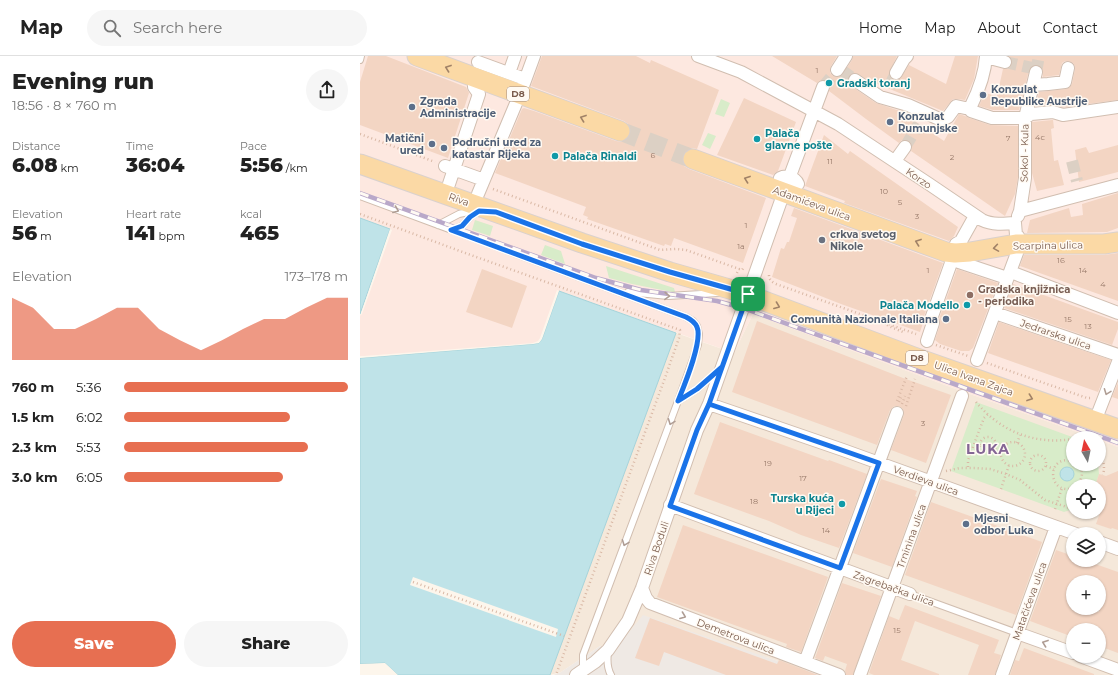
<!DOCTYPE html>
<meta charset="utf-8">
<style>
:root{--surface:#fff;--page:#f6f6f6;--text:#222;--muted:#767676;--line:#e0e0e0;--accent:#e76f51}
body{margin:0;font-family:Montserrat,sans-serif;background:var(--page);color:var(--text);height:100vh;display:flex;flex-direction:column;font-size:15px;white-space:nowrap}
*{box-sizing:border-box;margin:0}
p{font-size:13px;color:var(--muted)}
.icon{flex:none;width:22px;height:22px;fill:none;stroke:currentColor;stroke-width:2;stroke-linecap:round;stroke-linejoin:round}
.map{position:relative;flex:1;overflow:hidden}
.sheet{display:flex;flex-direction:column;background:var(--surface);width:360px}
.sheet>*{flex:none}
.needle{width:26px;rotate:351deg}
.tools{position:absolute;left:706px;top:375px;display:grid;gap:8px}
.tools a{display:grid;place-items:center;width:40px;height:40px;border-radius:50%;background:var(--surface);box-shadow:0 1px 3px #0004;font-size:20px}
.pin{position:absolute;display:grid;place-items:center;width:34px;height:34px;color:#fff;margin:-17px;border-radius:8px;box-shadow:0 2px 6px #0006}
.round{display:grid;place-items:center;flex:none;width:42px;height:42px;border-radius:21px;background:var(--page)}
.headline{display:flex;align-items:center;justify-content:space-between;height:68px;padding:0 12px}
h1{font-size:22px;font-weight:800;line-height:30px}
.stats{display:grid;grid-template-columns:repeat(3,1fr);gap:6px;height:68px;padding:4px 12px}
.stats div{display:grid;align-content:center}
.stats b{font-size:20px;font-weight:800}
.stats small{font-size:11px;font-weight:400}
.stats p{font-size:11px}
.chart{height:112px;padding:8px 12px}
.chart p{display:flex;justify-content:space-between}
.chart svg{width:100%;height:72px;margin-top:4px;fill:var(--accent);opacity:.7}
.primary-button{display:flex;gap:8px;margin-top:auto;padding:8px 12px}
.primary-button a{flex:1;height:46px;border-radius:24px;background:var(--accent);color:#fff;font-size:16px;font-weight:800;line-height:46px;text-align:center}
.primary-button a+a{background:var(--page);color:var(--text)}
ul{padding:0 12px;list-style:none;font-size:13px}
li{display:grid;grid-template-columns:64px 48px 1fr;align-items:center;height:30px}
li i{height:10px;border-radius:5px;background:var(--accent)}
header{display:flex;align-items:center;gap:24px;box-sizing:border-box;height:56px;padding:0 20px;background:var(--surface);border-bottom:1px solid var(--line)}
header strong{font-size:19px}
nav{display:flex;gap:22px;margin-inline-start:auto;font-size:14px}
.search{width:280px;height:36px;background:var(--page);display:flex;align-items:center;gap:10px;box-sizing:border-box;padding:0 14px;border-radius:22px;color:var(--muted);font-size:15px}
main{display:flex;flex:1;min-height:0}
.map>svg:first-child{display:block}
.residential{fill:#f5e8da;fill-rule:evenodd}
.commercial{fill:#fde8e0}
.industrial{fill:#efe9e4}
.green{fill:#d8ecc9}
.water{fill:#bfe3e8;stroke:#a5d3da}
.pier{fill:#fdf6ec}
.building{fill:#f3d5c3;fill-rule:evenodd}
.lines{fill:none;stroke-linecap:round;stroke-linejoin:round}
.street-tunnel{stroke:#dcd0c4;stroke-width:12;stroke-dasharray:12 6;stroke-linecap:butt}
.primary-tunnel{stroke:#dcd0c4;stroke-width:19;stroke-dasharray:19 10;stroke-linecap:butt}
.lane-casing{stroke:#d1beb0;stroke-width:8}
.street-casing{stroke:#d1beb0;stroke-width:14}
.primary-casing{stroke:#dad1cd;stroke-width:21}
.path{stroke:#d9b8a5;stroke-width:2.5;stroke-dasharray:1 3;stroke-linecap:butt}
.lane{stroke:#fff;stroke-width:6}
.street{stroke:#fff;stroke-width:12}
.primary{stroke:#fbd9a5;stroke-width:19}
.rail-casing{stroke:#b9a8c9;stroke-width:4.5}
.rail{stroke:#fffaf3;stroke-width:3;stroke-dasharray:9;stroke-linecap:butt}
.oneway{stroke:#a18267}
.oneway2{stroke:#af9d94}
.route-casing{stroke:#fff;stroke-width:8}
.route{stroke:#1a73e8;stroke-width:5}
.culture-dot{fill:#0f9aa8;stroke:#fffaf3;stroke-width:1.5}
.service-dot{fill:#5c6f8a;stroke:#fffaf3;stroke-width:1.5}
.worship-dot{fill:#6b7280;stroke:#fffaf3;stroke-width:1.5}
.education-dot{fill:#8d6e63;stroke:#fffaf3;stroke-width:1.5}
.labels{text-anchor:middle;stroke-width:3;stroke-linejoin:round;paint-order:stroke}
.number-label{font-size:8px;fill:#987a6a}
.shield{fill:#fffaf3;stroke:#a28b7f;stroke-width:1}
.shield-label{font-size:9px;font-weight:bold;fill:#7a5c4d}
.culture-label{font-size:10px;font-weight:bold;fill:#0d838f;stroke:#fffaf3;text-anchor:start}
.service-label{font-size:10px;font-weight:bold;fill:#4e5e75;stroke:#fffaf3;text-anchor:start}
.street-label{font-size:10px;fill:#7a5c4d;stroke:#fffaf3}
.worship-label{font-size:10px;font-weight:bold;fill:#5b616d;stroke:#fffaf3;text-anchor:start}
.education-label{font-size:10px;font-weight:bold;fill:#785e54;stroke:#fffaf3;text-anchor:start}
.district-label{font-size:14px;font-weight:bold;letter-spacing:1px;fill:#846695;stroke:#fffaf3}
</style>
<header>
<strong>Map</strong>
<div class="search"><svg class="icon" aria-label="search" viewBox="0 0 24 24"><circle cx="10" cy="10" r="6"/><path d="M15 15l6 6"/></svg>Search here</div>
<nav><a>Home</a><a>Map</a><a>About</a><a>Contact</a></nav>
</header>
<main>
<section class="sheet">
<div class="headline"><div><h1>Evening run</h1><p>18:56 · 8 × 760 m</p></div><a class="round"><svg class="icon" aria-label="share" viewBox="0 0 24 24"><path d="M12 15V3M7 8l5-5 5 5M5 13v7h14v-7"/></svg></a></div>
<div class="stats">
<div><p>Distance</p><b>6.08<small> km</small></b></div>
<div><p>Time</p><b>36:04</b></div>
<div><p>Pace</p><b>5:56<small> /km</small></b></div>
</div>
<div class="stats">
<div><p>Elevation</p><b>56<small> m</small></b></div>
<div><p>Heart rate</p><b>141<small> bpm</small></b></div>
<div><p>kcal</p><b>465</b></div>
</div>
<div class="chart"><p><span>Elevation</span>173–178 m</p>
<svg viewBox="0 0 160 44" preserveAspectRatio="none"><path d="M0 44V6L10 12L20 25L30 25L40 19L50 12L60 12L70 25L80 32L90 38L100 32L110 25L120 19L130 19L140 12L150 6L160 6V44z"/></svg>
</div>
<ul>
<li><b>760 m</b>5:36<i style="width:100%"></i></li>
<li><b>1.5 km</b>6:02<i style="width:74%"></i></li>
<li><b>2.3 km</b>5:53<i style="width:82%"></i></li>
<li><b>3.0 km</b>6:05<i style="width:71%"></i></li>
</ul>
<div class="primary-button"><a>Save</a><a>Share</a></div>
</section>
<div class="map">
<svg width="758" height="619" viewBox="0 0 758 619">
<rect width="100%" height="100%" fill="#fdf6ec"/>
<path class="residential" d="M393,258l200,74 141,50h-21v26h26v-24l19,7v228h-298l-54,-18 -151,-8 -15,-3 -39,26 -11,3 126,-342 58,20zM713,430h26v26h-26zM713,478h26v26h-26zM713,526h26v26h-26zM713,574h26v26h-26z"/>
<path class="commercial" d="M0,0h758v391l-19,-7v-2h-5l-141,-50 -200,-74 -19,39 -175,-62 -20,52 -179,15v-44l29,-85 -29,-11z"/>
<path class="industrial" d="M283,559l123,42 54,18h-267l8,-3 39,-26 15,3z"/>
<path class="green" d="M361,43l9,4 -6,14 -9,-3z
M348,77l8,3 -6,13 -8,-4z
M115,164l18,6 -3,10 -18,-6z
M185,189l16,6 4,13 -24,-9z
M246,210l68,22 1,4h-3l-40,-8 -23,-6z
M616,346l99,36h-2v26h25l1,10 -4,12h-22v23l-9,3 -113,-41z"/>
<path class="water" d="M0,162l30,11 -30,85z
M199,235l117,42 -126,342h-152l-13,-12 -25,1v-306l173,-14 6,-1 3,-4z
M700 418a7 7 0 1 1 14 0a7 7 0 1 1-14 0Z"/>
<path class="pier" d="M30,173l2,1 -30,84 -2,2z
M197,234l2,1 -17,48 -3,4 -6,1 -173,14v-2h4l169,-13 5,-2 2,-3z
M53,521l145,52 -2,8 -146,-52z
M25,607l13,12h-3l-11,-10 -24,1v-2z"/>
<path class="building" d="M8,0h18l80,31 3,6 -21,65 -88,-33v-43z
M182,0h94l14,7 1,-3 68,30 -22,59 -5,-1 -6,2 -3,5 -1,5 2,6 5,3 77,29 -23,65 -69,-25 -3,8 -6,-2 -1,2 -77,-27 1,-2 -5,-2 3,-8 -91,-34 27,-64 2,-1 10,3 82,30 6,1 5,-2 3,-5 1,-6 -3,-5 -4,-3 -93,-35z
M412,0h65l-6,10 -1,4v3l3,3 4,1 4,-1 2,-2 9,-14 1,-4h44l-8,17 1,4 3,3h3l4,-1 9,-14 37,19 9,-28h23l-4,23 -9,21 -7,-1h-5l-10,12 -75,-31 -12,-7h-5l-2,3 -1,4v4l3,2 25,17 24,8 44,30 15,-27 6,2 4,2 21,7 28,1v51l-3,17 -10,22 -94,-65 1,-3v-4l-3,-3 -3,-1h-4l-3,3 -33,-24 -37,-28 1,-6 -1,-2 -3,-3h-5l-4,3z
M649,0h109v44l-54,7 -11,-2 -17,1 3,-14 27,-3 4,-2 2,-3 3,-15v-3l-2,-3 -4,-2h-4l-3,2 -3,12 -16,2v-7l-2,-4 -3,-1h-4l-3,2 -2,3 -10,40h-26l-14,-4 6,-13 12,3 6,-27h4l3,-1 2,-4v-4z
M384,42l52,24 -18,49 -5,4 -56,-20z
M692,64h1l1,8 -3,1 3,32 4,-1 6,25 -27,6 -5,-18v-51z
M464,79l24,19 2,-3 108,76 -4,9 -5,5 -105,-38 1,-2 -40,-15z
M758,89v27l-39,10 -4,-32 11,-3 3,6z
M758,137v35l-11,4 -80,1 3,-13 39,-12 2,9 12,-2 -1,-11z
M434,152l149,55 -19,53v4l-4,12 -79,-28 -69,-27 9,-29 3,1 3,-7h2l8,-24 -6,-2z
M758,197v48l-98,-35 4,-11h80z
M122,213l45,17 -15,42 -46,-16z
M597,213l41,14 -25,65 -4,3h-8l-21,-7 -5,-4 5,-15 -1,-6z
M653,228l105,38v7l-6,16 -108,-37z
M397,265l146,57 48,17 -25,68 -35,-13 13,-35v-3l-1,-3 -4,-3h-4l-2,1 -3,3 -13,35 -145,-53z
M639,266l112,38 -13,32 -110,-39z
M758,327v16l-6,-2z
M360,366l108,39 1,-1 38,14 -28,74 -38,-13 -32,-14 -75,-27z
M758,415v59l-6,-2 -1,1 -15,-5 6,-17 -3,-7v-14h-4l4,-12 7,2z
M521,423l36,12 -2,5 2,1 -25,70 -39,-14z
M571,446l111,40 -26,73 -111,-40z
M323,469l145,52 -27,75 -15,-5 1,-3 -130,-47z
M696,494l17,6v4h11l34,12v81l-19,-7v-16h-26v7l-43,-16zM713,526h26v30l-12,-4h-14z
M482,527l39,13 -28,79h-7l-1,-4 2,-7 -22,-8 -2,5 -8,-3z
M545,549l94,35 -5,13 7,2 -6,20h-27l11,-30 -64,-24 -14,39 38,14v1h-65l-5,-2 20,-57 10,4z
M290,562l127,46 2,-4 39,15h-92l-62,-23 -5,14 -24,-8z
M664,592l70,26v1h-84l5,-15 4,1z"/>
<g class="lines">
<path class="street-tunnel" d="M645,6l32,7
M481,14l14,10
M676,16l3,-16
M463,31l14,-17
M529,31l7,-14
M545,91l14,-23
M712,105l5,20"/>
<path class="primary-tunnel" d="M260,75l73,28"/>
<defs>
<path id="lane" d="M0,4l1,-4
M0,140l326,121 7,4 4,5 2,8 -1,11 -20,56 -95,254v15
M78,169l21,-11 14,-3
M91,174l11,-4 8,-9 7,-5
M268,236l40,4 50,-3
M318,345l19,-12 21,-18
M550,538l107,39
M248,596c-1,8 -1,16 3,23"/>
<path id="street" d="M338,0l43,16 97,52 91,60 53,36c10,5 22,4 33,3l1,12 2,1
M626,1l19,5
M118,6l47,17
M477,14l9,-14
M149,17l6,-17
M536,17l8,-14 3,-3
M495,24l25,17 28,8 29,13 5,1 6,-2 8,-11 9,2h4l2,-2c8,-16 14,-32 15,-50
M673,29l15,-1 17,-2 3,-14
M163,30l11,-30
M609,52l2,3 21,7h33l6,-4 22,-2 10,3 55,-8
M535,105l10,-14
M85,110l39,14
M420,122c6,-3 15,-1 18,6
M89,128l30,-90 -5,-7v-3
M118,138l39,-93
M660,155l5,-33v-60l11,-46
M658,160l2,-5 98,-26
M596,188l5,-3 14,-25
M656,218l102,39
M635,257l123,42
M567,285l6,-18 -2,-4 20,-56 3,-2h2l51,17
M617,304l40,-107
M349,348l134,46 233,84
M735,365l23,-59
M310,449l240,89
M739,486l19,7
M282,532l4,10 4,5 189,72
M657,577l56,20
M720,600l38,14
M445,606l92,-249
M216,619l19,-13 13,-12 20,-29 14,-33 55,-158 12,-26 13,-37 62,-175 39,-105
M500,619l102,-279
M642,619l54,-148"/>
<path id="primary" d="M57,0l203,75
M333,103l253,93 9,1 15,-1 46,-8h88l14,-2
M0,108l222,79 88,29 70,20 174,65 204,72"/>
</defs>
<use href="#lane" class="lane-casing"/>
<use href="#street" class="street-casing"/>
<use href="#primary" class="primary-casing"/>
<path class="path" d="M0,78l75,28
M133,133l167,61 16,-1 10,1 56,20 2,-3
M0,158l108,40 212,76 -1,8 -13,37 -110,300
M377,217l2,-4
M409,219c0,5 3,7 7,9l140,50
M527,269l4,2 12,5
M576,289l32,11
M627,307l100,35h5
M537,345l10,-25
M539,346l3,-7
M616,346c25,30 59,43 97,37
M542,348l3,-8
M546,350l9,-27
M620 389a8 8 0 1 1 16 0a8 8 0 1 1-16 0Z
M716,382l4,-1
M641 398a12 12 0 1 1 24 0a12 12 0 1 1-24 0Z
M657,387l3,-8
M739,396c5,7 6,15 4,23
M670 407a8 8 0 1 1 16 0a8 8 0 1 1-16 0Z
M713,405c-28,-7 -25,35 0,27
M686,410l8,3
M608,411v-7l16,-42 4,-4
M586,415l14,-3h15l15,1 16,5 14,6 25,20 28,9
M721,424l17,6
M716,430c7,-7 8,-15 2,-22
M641,433l8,-24
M695,453l7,-21
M53,526l151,54"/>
<use href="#lane" class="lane"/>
<use href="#street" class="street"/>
<use href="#primary" class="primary"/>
<defs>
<path id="rail" d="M0,137l236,85 45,12 76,11 26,7 375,135"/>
</defs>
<use href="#rail" class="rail-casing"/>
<use href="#rail" class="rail"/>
</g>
<defs><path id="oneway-chevron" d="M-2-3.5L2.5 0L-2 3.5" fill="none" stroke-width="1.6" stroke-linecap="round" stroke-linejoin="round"/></defs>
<g class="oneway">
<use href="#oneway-chevron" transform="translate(88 12) rotate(-160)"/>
<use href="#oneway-chevron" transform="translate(223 62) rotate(-160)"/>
<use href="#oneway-chevron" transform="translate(387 123) rotate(-160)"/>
<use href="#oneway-chevron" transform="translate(558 186) rotate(-160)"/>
<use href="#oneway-chevron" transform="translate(636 192) rotate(171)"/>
<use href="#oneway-chevron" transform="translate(417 250) rotate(21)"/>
<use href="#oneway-chevron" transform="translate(670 342) rotate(20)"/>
</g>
<g class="oneway2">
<use href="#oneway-chevron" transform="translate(36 154) rotate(21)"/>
<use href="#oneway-chevron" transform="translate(307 240) rotate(2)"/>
<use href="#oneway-chevron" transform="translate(747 336) rotate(111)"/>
<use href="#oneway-chevron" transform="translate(311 366) rotate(111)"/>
<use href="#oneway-chevron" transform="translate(265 487) rotate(111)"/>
<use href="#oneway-chevron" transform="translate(323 560) rotate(21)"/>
<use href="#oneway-chevron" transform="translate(685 587) rotate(-160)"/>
</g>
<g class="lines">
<defs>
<path id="route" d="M388,238l-78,-22 -88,-28 -86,-32 -17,-1 -9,6 -8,9 -11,4 235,87c4,2 9,5 11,10 6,14 -13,59 -19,74l19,-12 25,-22 -13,37 -12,26 -27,76 170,62 39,-105 -170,-59 39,-110"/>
</defs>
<use href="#route" class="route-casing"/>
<use href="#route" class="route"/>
</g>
<g class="culture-dot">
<circle cx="469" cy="27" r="4"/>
<circle cx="397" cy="83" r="4"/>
<circle cx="195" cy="100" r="4"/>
<circle cx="607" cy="249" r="4"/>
<circle cx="482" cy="448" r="4"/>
</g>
<g class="service-dot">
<circle cx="623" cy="39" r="4"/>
<circle cx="52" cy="51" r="4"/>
<circle cx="530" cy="66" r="4"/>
<circle cx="72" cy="88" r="4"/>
<circle cx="84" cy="92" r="4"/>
<circle cx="586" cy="263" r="4"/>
<circle cx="606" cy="468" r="4"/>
</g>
<circle class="worship-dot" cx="462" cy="184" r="4"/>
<circle class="education-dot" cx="610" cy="239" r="4"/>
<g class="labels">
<g class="number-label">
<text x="457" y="17">1</text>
<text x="680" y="84">4c</text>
<text x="648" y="85">7</text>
<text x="293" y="102">6</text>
<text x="592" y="104">2</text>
<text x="470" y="108">11</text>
<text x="524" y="138">10</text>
<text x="540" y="149">5</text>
<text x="557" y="163">3</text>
<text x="386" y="172">1</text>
<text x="381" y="193">1a</text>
<text x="701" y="207">16</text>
<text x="568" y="217">1</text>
<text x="723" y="217">14</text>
<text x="743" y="231">4</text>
<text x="708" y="266">15</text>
<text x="728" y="273">13</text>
<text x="563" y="370">3</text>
<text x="408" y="410">19</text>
<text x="443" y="425">17</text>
<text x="394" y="448">18</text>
<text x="466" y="477">14</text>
<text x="537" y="577">15</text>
</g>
<g class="shield">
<rect x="147" y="31" width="22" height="14" rx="3"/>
<rect x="546" y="295" width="22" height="14" rx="3"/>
</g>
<g class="shield-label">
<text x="158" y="41">D8</text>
<text x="557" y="305">D8</text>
</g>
<g class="culture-label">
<text x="477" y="31">Gradski toranj</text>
<text x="405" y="81">Palača<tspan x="405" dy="12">glavne pošte</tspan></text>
<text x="203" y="104">Palača Rinaldi</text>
<text x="599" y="253" text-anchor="end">Palača Modello</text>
<text x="474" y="446" text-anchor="end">Turska kuća<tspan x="474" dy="12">u Rijeci</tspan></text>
</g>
<g class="service-label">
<text x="631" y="37">Konzulat<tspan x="631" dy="12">Republike Austrije</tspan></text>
<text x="60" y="49">Zgrada<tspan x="60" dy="12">Administracije</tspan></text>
<text x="538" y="64">Konzulat<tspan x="538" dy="12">Rumunjske</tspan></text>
<text x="64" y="86" text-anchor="end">Matični<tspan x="64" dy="12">ured</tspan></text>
<text x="92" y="90">Područni ured za<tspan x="92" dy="12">katastar Rijeka</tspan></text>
<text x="578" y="267" text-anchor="end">Comunità Nazionale Italiana</text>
<text x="614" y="466">Mjesni<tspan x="614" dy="12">odbor Luka</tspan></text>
</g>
<g class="street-label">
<text transform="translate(664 97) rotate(-89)" y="4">Sokol - Kula</text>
<text transform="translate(559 122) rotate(34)" y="4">Korzo</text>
<text transform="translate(99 143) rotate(20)" y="4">Riva</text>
<text transform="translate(452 147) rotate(20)" y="4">Adamićeva ulica</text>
<text transform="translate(688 189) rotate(-1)" y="4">Scarpina ulica</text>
<text transform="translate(696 278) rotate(19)" y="4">Jedrarska ulica</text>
<text transform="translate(614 322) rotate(20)" y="4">Ulica Ivana Zajca</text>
<text transform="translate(566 424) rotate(20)" y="4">Verdieva ulica</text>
<text transform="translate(551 480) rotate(-70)" y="4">Trninina ulica</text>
<text transform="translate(296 492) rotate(-71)" y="4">Riva Boduli</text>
<text transform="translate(534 532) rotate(20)" y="4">Zagrebačka ulica</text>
<text transform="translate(669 545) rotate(-70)" y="4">Matačićeva ulica</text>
<text transform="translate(376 580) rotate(21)" y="4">Demetrova ulica</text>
</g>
<g class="worship-label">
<text x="470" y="182">crkva svetog<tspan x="470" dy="12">Nikole</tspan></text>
</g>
<g class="education-label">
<text x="618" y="237">Gradska knjižnica<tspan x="618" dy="12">- periodika</tspan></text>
</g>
<g class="district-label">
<text x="628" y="398">LUKA</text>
</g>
</g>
</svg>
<div class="tools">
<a><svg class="needle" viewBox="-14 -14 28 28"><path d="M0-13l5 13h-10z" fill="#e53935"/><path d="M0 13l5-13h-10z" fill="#767676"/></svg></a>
<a><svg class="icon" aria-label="locate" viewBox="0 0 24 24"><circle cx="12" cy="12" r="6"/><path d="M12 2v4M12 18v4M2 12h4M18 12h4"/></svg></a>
<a><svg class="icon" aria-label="layers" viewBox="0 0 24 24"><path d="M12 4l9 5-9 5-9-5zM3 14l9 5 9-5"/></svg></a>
<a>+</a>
<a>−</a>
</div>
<div class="pin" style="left:388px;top:238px;background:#1e9e55"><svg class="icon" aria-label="arrive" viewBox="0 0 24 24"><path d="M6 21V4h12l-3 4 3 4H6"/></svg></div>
</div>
</main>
